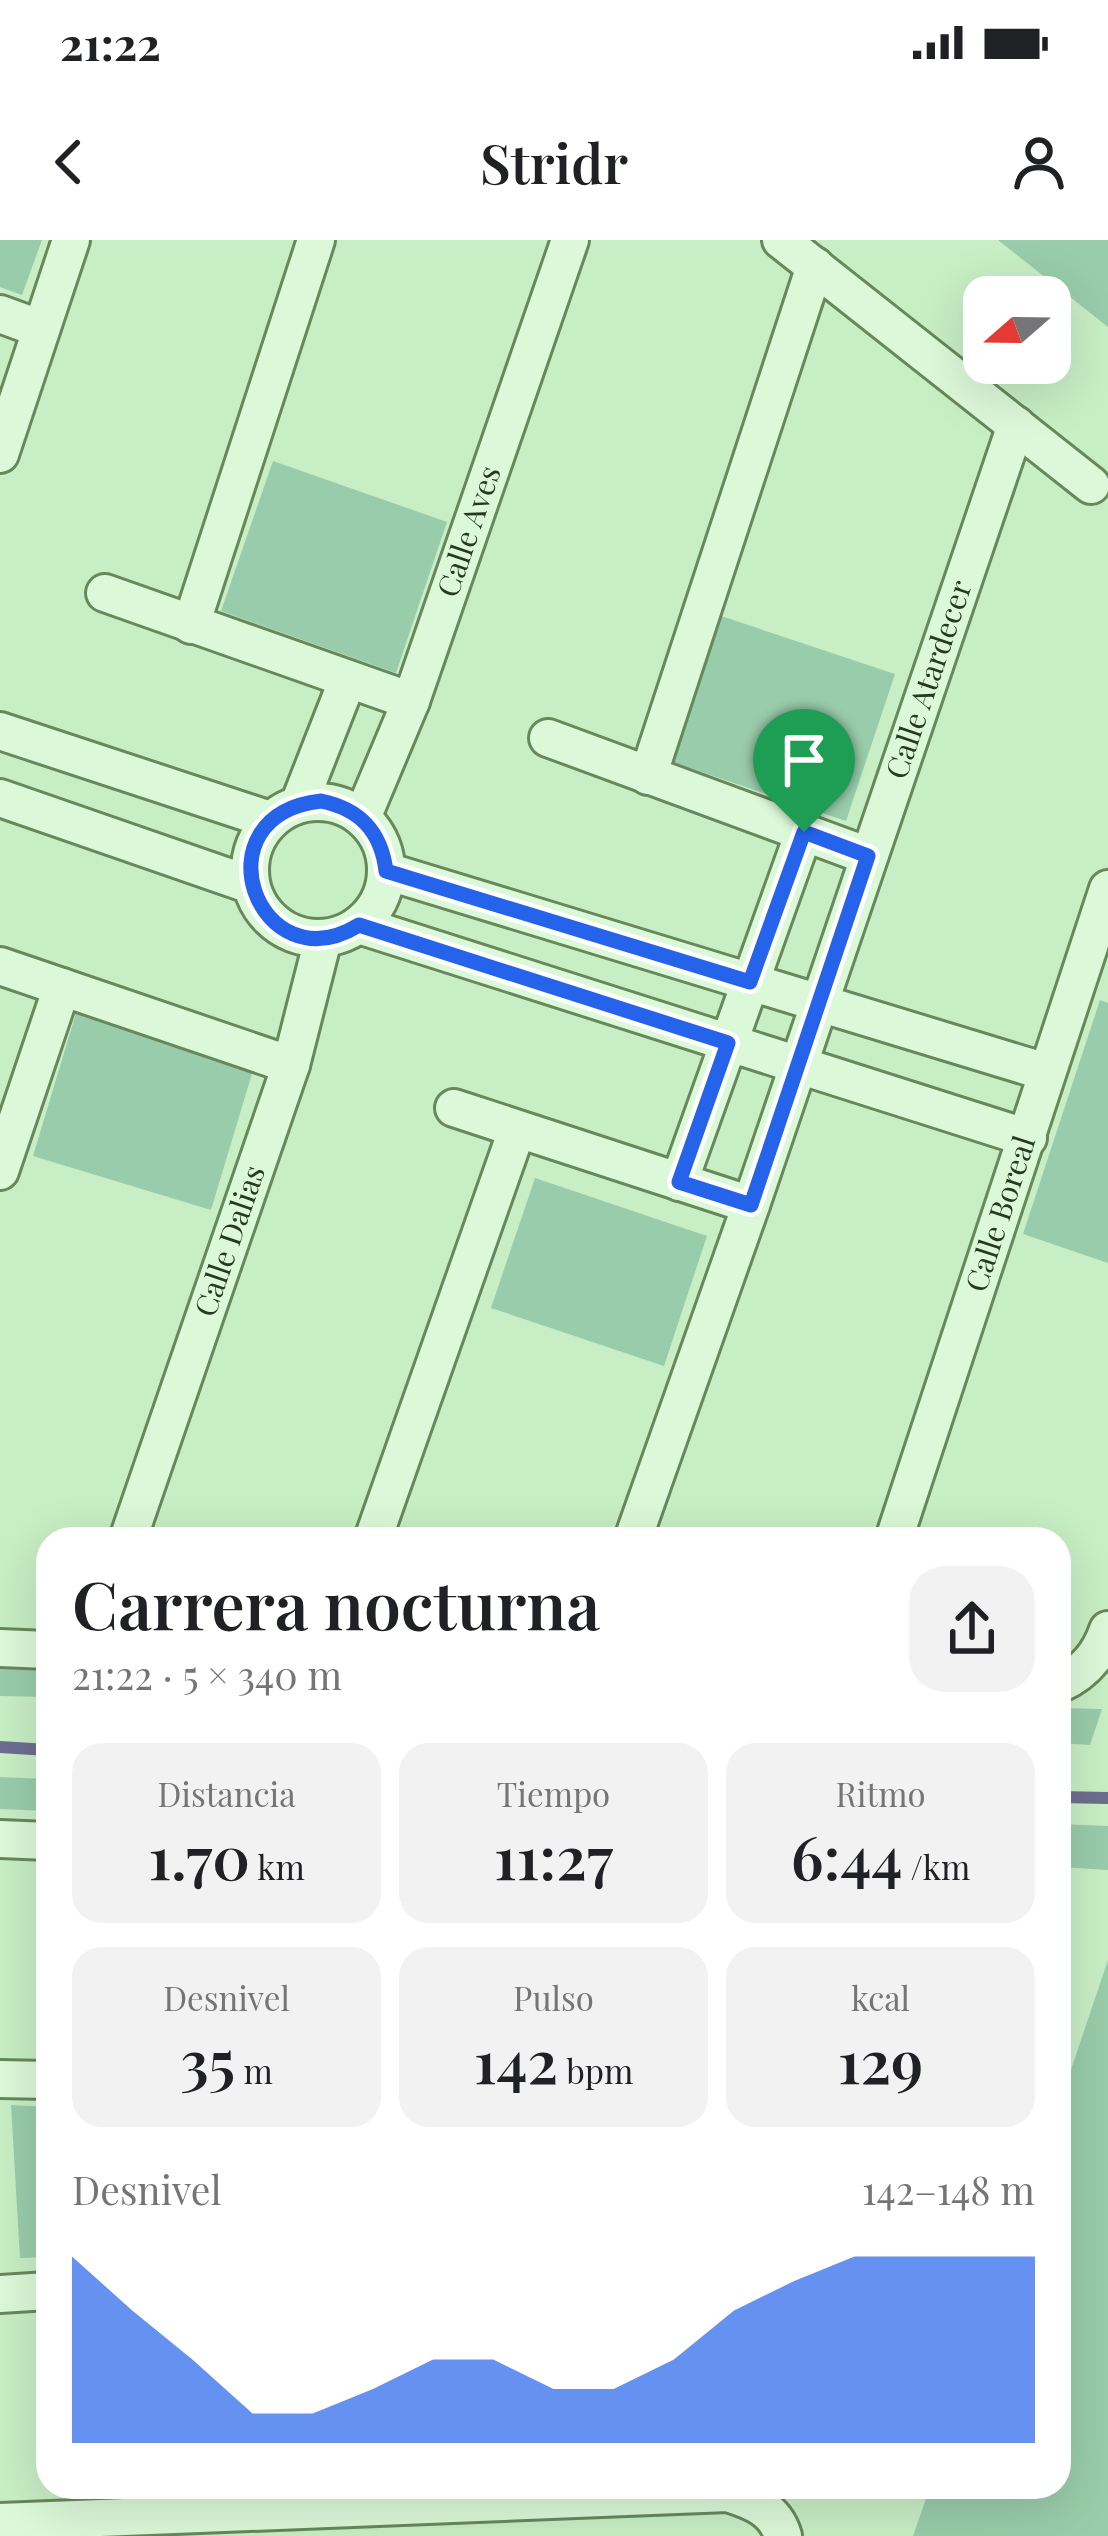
<!DOCTYPE html>
<html lang="es">
<meta charset="utf-8">
<style>
:root{--surface:#fff;--page:#f2f2f2;--text:#202124;--muted:#757577;--accent:#2563eb}
body{margin:0;font-family:"Playfair Display",serif;background:var(--page);color:var(--text);height:100vh;display:flex;flex-direction:column;font-size:45px;white-space:nowrap}
*{box-sizing:border-box;margin:0}
p{font-size:39px;color:var(--muted)}
.icon{flex:none;width:66px;height:66px;fill:none;stroke:currentColor;stroke-width:2;stroke-linecap:round;stroke-linejoin:round}
.map{position:relative;flex:1;overflow:hidden}
.side{position:absolute;left:36px;top:1287px;width:1035px;height:972px;display:flex;flex-direction:column;background:var(--surface);border-radius:36px;box-shadow:0 12px 48px #0002}
.side>*{flex:none}
.needle{width:78px;rotate:250deg}
.tools{position:absolute;left:963px;top:36px;display:grid;gap:24px}
.tools a{display:grid;place-items:center;width:108px;height:108px;border-radius:24px;background:var(--surface);box-shadow:0 12px 48px #0002;font-size:60px}
.pin{position:absolute;display:grid;place-items:center;width:102px;height:102px;color:#fff;margin:-123px -51px;border-radius:50% 50% 50% 0;rotate:-45deg;box-shadow:0 0 12px #0007}
.pin .icon{rotate:45deg}
.round{display:grid;place-items:center;flex:none;width:126px;height:126px;border-radius:36px;background:var(--page)}
.summary{display:flex;align-items:center;justify-content:space-between;height:204px;padding:0 36px}
h1{font-size:66px;font-weight:600;line-height:90px}
.metrics{display:grid;grid-template-columns:repeat(3,1fr);gap:18px;height:204px;padding:12px 36px}
.metrics div{display:grid;align-content:center;border-radius:30px;background:var(--page);text-align:center}
.metrics b{font-size:60px;font-weight:600}
.metrics small{font-size:33px;font-weight:400}
.metrics p{font-size:33px}
.chart{height:336px;padding:24px 36px}
.chart p{display:flex;justify-content:space-between}
.chart svg{width:100%;height:216px;margin-top:12px;fill:var(--accent);opacity:.7}
.status{display:flex;justify-content:space-between;align-items:center;height:84px;padding:0 60px;background:var(--surface);direction:ltr}
.status svg{height:33px;fill:currentColor}
header{display:flex;justify-content:space-between;align-items:center;height:156px;padding:0 36px;background:var(--surface);font-size:54px;font-weight:600}
.map>svg:first-child{display:block}
.green{fill:#9ca}
.lines{fill:none;stroke-linecap:round;stroke-linejoin:round}
.stream{stroke:#6d6e8f;stroke-width:12}
.street-casing{stroke:#67885b;stroke-width:42}
.street{stroke:#dbf8d8;stroke-width:36}
.route-casing{stroke:#fff;stroke-width:24}
.route{stroke:#2563eb;stroke-width:15}
.labels{text-anchor:middle;stroke-width:10;stroke-linejoin:round;paint-order:stroke}
.street-label{font-size:30px;fill:#27391f;stroke:#d7f5d5}
</style>
<div class="status"><b>21:22</b><svg viewBox="0 0 49 12"><path d="M0 12V9h3v3zM5 12V6h3v6zM10 12V3h3v9zM15 12V0h3v12zM26 1h20v11H26zM47 4h2v5h-2z"/></svg></div>
<header><svg class="icon" aria-label="back" viewBox="0 0 24 24"><path d="M15 5l-7 7 7 7"/></svg>Stridr<svg class="icon" aria-label="person" viewBox="0 0 24 24"><circle cx="12" cy="8" r="4"/><path d="M4 21q1-7 8-7t8 7"/></svg></header>
<div class="map">
<svg width="1108" height="2296" viewBox="0 0 1108 2296">
<rect width="100%" height="100%" fill="#c8eec5"/>
<path class="green" d="M0,0h42l-20,55 -22,-8z
M998,0h110v87z
M273,221l174,61 -51,151 -175,-62z
M721,376l174,58 -49,147 -174,-59z
M1100,760l8,3v260l-85,-29z
M76,773l178,54 -43,143 -178,-54z
M535,938l172,58 -43,130 -173,-58z
M0,1423l48,2v32l-48,-1z
M1059,1468l43,1 -12,36 -31,-2z
M0,1537l48,2v32l-48,-2z
M1059,1584l49,2v44l-49,-3z
M1108,1720v576h-195l17,-49h129v-382z
M11,1865l37,2v150l-28,1z"/>
<g class="lines">
<path class="stream" d="M0,1507l48,3
M1059,1557l49,1"/>
<defs>
<g id="street">
<path d="M781,0l310,245"/>
<path d="M0,74l41,15"/>
<path d="M0,214l71,-214"/>
<path d="M105,353l306,108"/>
<path d="M191,385l125,-385"/>
<path d="M0,491l270,89"/>
<path d="M548,498l320,118"/>
<path d="M648,536l167,-510"/>
<path d="M0,558l251,87"/>
<circle cx="318" cy="630" r="68"/>
<path d="M299,564l49,-125"/>
<path id="s1" d="M362,578l49,-117 159,-461"/>
<path d="M386,631l660,201"/>
<path d="M359,685l669,213"/>
<path d="M0,726l291,99"/>
<path d="M454,868l297,97"/>
<path d="M0,931l62,-184"/>
<path d="M679,942l125,-350"/>
<path id="s2" d="M128,1299l163,-474 32,-126"/>
<path d="M373,1299l144,-409"/>
<path id="s3" d="M633,1299l118,-334 265,-780"/>
<path id="s4" d="M894,1299l214,-650"/>
<path d="M0,1408l48,2"/>
<path d="M1059,1444c25,-11 40,-28 49,-54"/>
<path d="M0,1599l48,2"/>
<path d="M0,1839l48,1"/>
<path d="M0,2054l48,-3"/>
<path d="M0,2282l728,-29c25,8 47,16 55,43"/>
</g>
</defs>
<use href="#street" class="street-casing"/>
<use href="#street" class="street"/>
</g>
<g class="lines">
<defs>
<path id="route" d="M321,561c39,8 60,30 65,70l364,111 54,-150 64,24 -117,349 -72,-23 49,-139 -369,-118c-101,62 -164,-110 -38,-124z"/>
</defs>
<use href="#route" class="route-casing"/>
<use href="#route" class="route"/>
</g>
<g class="labels">
<g class="street-label">
<text dy="10" stroke="none"><textPath href="#s1" startOffset="306">Calle Aves</textPath></text>
<text dy="10" stroke="none"><textPath href="#s3" startOffset="909">Calle Atardecer</textPath></text>
<text dy="10" stroke="none"><textPath href="#s4" startOffset="342">Calle Boreal</textPath></text>
<text dy="10" stroke="none"><textPath href="#s2" startOffset="315">Calle Dalias</textPath></text>
</g>
</g>
</svg>
<div class="tools">
<a><svg class="needle" viewBox="-14 -14 28 28"><path d="M0-13l5 13h-10z" fill="#e53935"/><path d="M0 13l5-13h-10z" fill="#757577"/></svg></a>
</div>
<div class="pin" style="left:804px;top:592px;background:#1e9e55"><svg class="icon" aria-label="arrive" viewBox="0 0 24 24"><path d="M6 21V4h12l-3 4 3 4H6"/></svg></div>
<section class="side">
<div class="summary"><div><h1>Carrera nocturna</h1><p>21:22 · 5 × 340 m</p></div><a class="round"><svg class="icon" aria-label="share" viewBox="0 0 24 24"><path d="M12 15V3M7 8l5-5 5 5M5 13v7h14v-7"/></svg></a></div>
<div class="metrics">
<div><p>Distancia</p><b>1.70<small> km</small></b></div>
<div><p>Tiempo</p><b>11:27</b></div>
<div><p>Ritmo</p><b>6:44<small> /km</small></b></div>
</div>
<div class="metrics">
<div><p>Desnivel</p><b>35<small> m</small></b></div>
<div><p>Pulso</p><b>142<small> bpm</small></b></div>
<div><p>kcal</p><b>129</b></div>
</div>
<div class="chart"><p><span>Desnivel</span>142–148 m</p>
<svg viewBox="0 0 160 44" preserveAspectRatio="none"><path d="M0 44V6L10 17L20 27L30 38L40 38L50 33L60 27L70 27L80 33L90 33L100 27L110 17L120 11L130 6L140 6L150 6L160 6V44z"/></svg>
</div>
</section>
</div>
